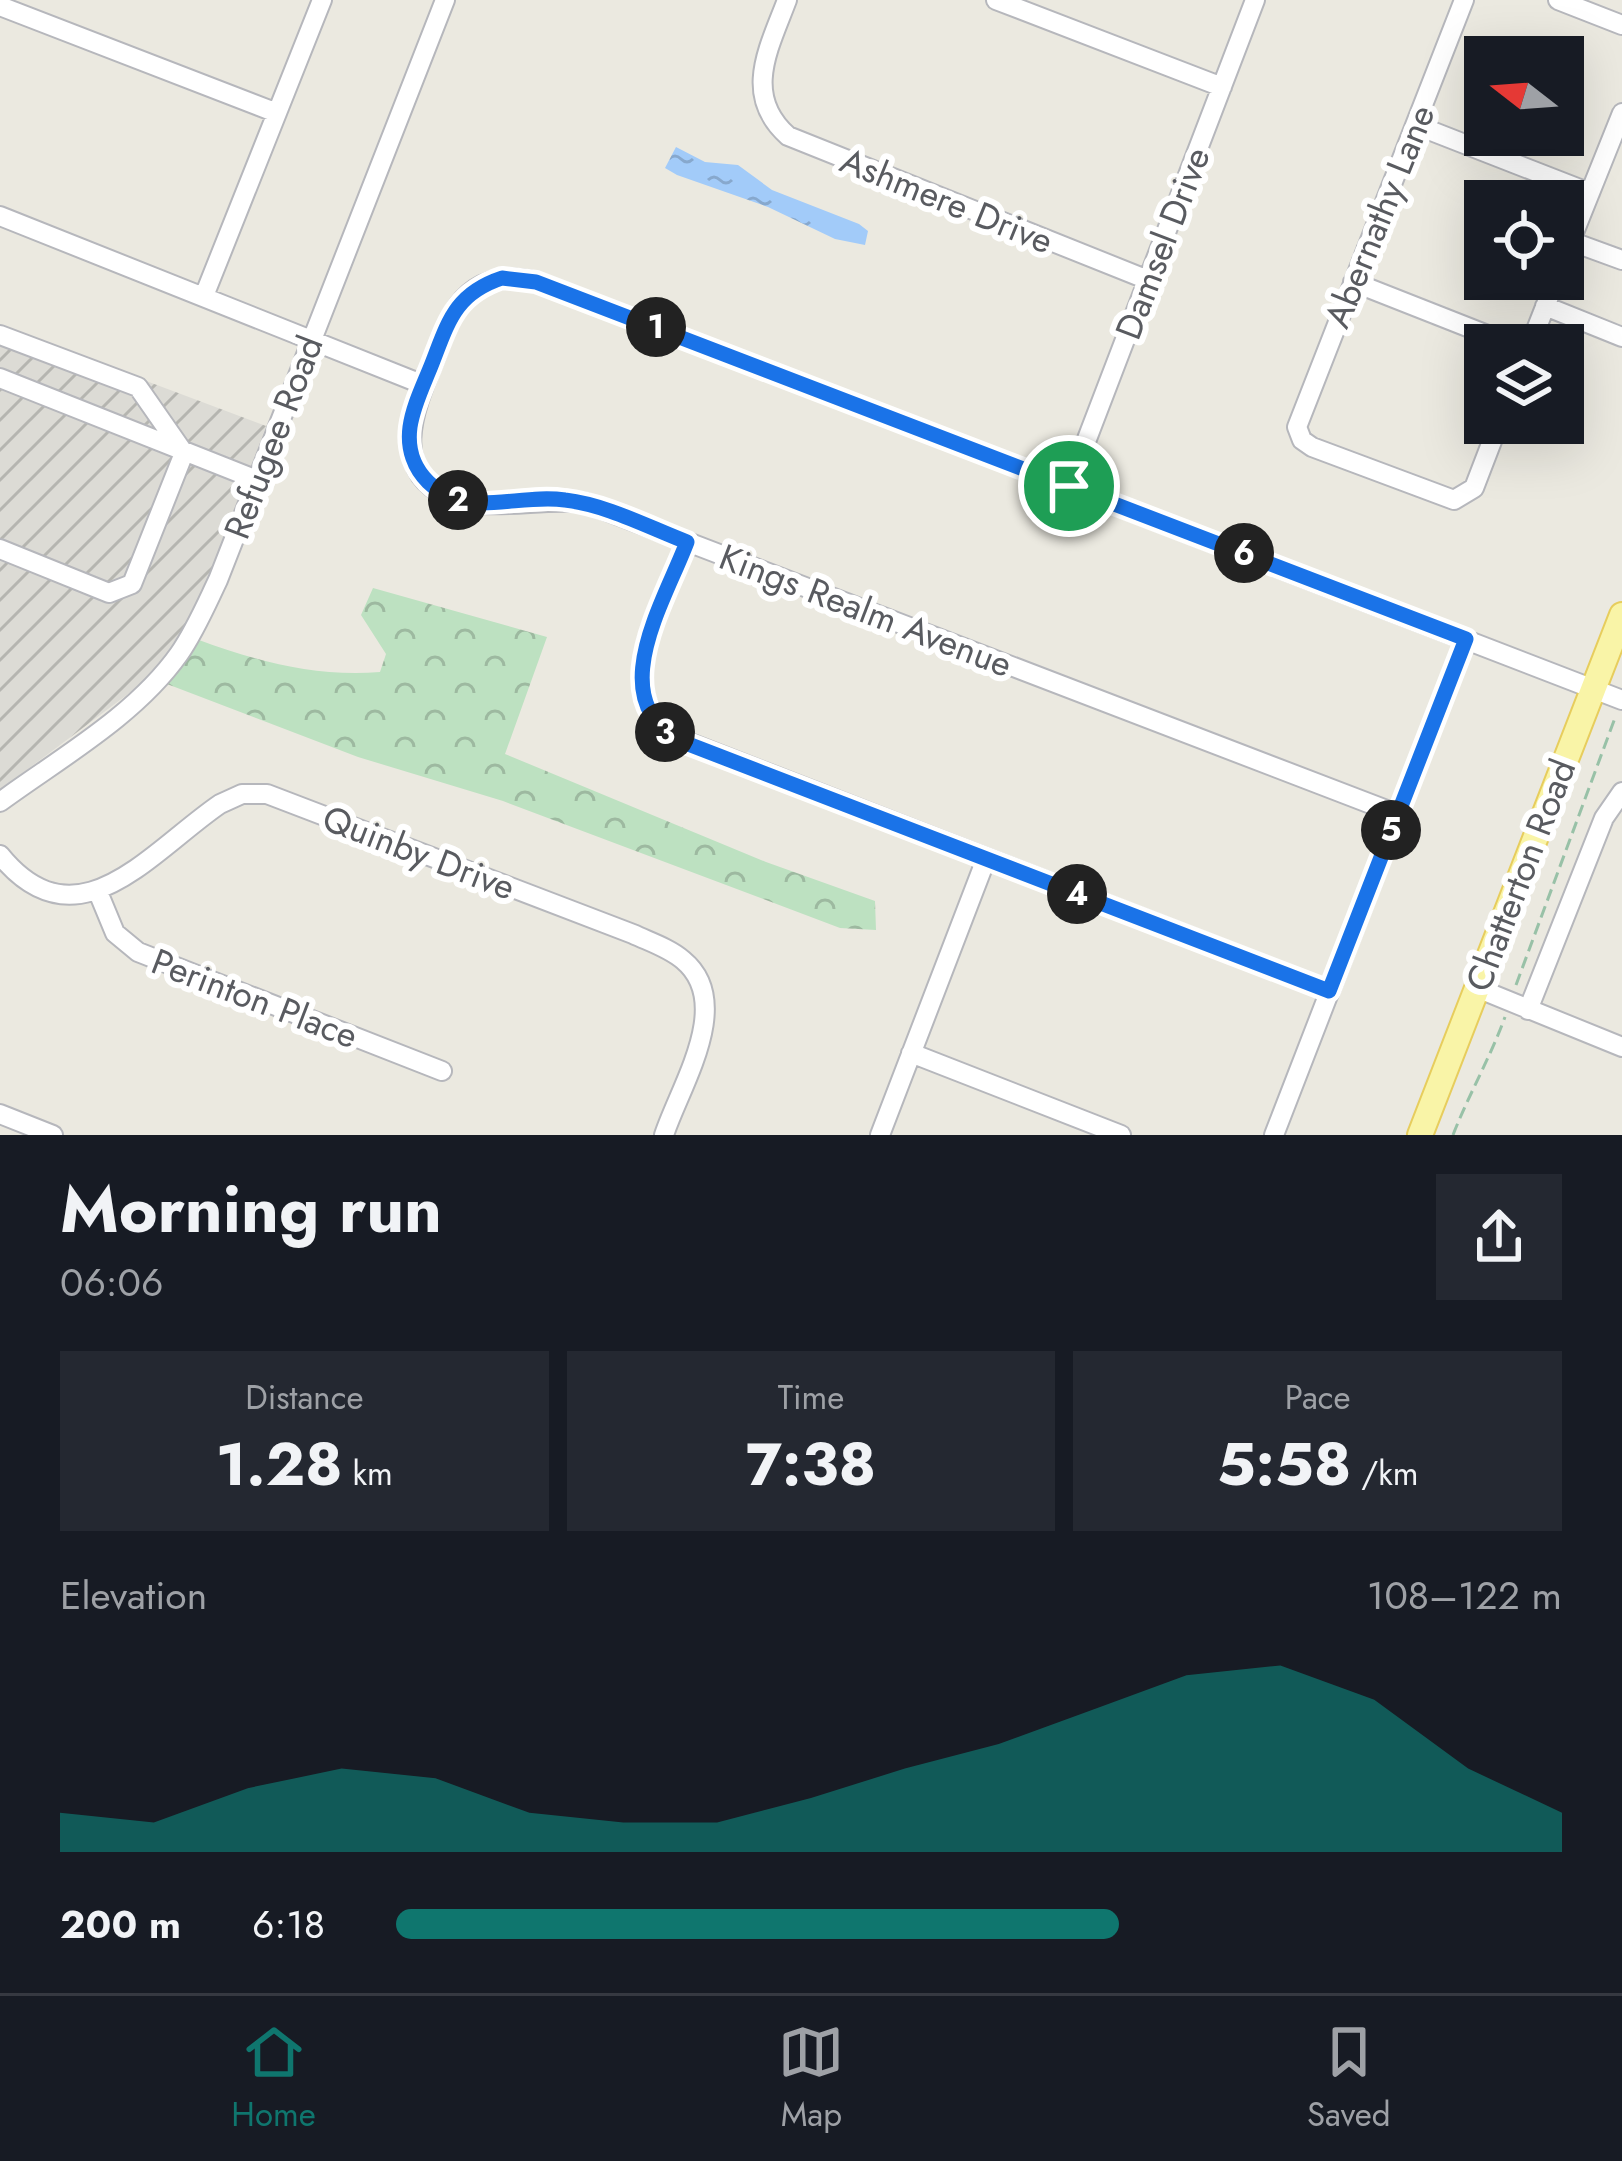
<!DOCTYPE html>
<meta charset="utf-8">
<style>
:root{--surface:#171b24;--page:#242831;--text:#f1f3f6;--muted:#9ea1a6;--line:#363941;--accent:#0f766e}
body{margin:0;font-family:Jost,sans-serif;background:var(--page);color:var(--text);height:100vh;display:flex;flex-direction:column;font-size:45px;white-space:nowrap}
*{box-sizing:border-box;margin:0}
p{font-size:39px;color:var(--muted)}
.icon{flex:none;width:66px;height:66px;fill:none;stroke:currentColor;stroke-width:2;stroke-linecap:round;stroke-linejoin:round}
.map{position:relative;height:1135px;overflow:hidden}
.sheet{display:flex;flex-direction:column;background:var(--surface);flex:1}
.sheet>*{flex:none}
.needle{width:78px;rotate:287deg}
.fabs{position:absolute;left:1464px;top:36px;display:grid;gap:24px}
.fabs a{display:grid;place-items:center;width:120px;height:120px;border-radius:0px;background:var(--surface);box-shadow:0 12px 48px #0002;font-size:60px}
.pin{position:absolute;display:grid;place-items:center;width:102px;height:102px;color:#fff;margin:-51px;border:6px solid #fff;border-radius:50%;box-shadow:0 3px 12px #0007}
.km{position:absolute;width:60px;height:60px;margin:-30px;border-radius:50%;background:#222;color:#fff;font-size:33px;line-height:60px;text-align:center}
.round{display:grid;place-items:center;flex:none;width:126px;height:126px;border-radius:0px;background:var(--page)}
.headline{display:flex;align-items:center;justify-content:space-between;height:204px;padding:0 60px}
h1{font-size:66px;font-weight:700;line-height:90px}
.figures{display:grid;grid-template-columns:repeat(3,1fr);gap:18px;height:204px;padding:12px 60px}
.figures div{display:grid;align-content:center;border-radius:0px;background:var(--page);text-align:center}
.figures b{font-size:60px;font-weight:700}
.figures small{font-size:33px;font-weight:400}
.figures p{font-size:33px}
.chart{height:336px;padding:24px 60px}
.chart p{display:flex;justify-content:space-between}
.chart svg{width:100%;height:216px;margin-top:12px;fill:var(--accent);opacity:.7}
ul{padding:0 60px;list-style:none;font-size:39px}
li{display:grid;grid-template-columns:192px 144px 1fr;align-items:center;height:90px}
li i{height:30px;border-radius:15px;background:var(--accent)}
.dock{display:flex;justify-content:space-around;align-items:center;height:168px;border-top:3px solid var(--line);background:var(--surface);font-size:33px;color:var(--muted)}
.dock a{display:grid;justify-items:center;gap:6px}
.dock .on{color:var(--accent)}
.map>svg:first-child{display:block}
.industrial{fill:url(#industrial-furrows)}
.forest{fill:url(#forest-crowns)}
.water{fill:url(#water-ripples)}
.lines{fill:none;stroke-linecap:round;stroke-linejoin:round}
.minor-casing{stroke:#b6b7bc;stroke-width:22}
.major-casing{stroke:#e7cd5d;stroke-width:28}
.path{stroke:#98c1a7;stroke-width:3;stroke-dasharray:12 6;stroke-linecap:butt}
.minor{stroke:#fff;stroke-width:18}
.major{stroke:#f9f4a7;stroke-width:24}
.route-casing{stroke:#fff;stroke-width:24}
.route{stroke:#1a73e8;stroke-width:15}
.labels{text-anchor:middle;stroke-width:12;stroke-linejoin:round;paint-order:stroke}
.street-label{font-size:36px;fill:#595b60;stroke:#fff}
</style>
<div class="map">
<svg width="1622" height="1135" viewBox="0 0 1622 1135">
<defs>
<pattern id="industrial-furrows" width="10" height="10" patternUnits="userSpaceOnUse" patternTransform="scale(3)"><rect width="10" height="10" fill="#dcdbd5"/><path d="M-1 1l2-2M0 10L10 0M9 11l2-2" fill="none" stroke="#b5b5b0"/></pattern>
<pattern id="forest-crowns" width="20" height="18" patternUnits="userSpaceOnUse" patternTransform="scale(3)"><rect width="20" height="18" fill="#bde1c1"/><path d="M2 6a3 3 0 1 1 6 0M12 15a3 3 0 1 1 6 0" fill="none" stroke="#9db9a0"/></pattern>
<pattern id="water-ripples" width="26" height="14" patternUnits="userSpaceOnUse" patternTransform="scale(3)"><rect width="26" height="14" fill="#a2cbf9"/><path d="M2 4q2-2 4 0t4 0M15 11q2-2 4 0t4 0" fill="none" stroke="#87a8cd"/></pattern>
</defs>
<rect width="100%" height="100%" fill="#ebe9e0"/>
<path class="industrial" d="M0,326l266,100 -63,167 -43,77 -160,120z"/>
<path class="forest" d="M373,588l174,49 -42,117 261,108 109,39 1,29 -36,-2 -337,-127 -145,-44 -191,-73 32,-44c60,22 117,37 181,32l6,-18 -25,-39z"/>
<path class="water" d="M676,147l29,15 33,3 34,25 87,34 9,7 -3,14 -30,-6 -67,-32 -91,-32 -12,-7z"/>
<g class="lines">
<defs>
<path id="minor" d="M787,0c-18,48 -45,95 1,136l360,144
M996,0l226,87
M1464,0l-167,427 5,13 10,7 142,53 20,-12 25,-65
M1558,0l64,25
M0,6l277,107
M1416,125l174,68
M0,216l424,169
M1570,241l52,19
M1563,260l59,-147
M1353,282l160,63
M204,296l118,-296
M1545,306l77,31
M0,335l138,52 46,66
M1530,345l26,-66
M0,378l257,102
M1069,486l186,-486
M687,542c-22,58 -80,146 -15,194l657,255
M0,549l109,44 23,-9 52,-131
M0,802c60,-44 135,-86 179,-148 16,-23 27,-49 39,-74l227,-580
M1397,814l-811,-311c-42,-6 -99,10 -137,-6 -62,-26 -33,-92 -15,-137 10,-25 17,-55 41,-71 19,-13 39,-12 62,-7l1085,418
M0,855c77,95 151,-4 220,-51l22,-10h25l366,140c17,8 36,14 50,26 52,43 -3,126 -19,175
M98,892l17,41 23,19 304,119
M1477,988l145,59
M1528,1010l76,-192 18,-26
M911,1053l210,82
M0,1114l53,21
M880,1135l106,-276
M1274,1135l192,-496"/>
<path id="major" d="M1420,1135l202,-520"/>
</defs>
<use href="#minor" class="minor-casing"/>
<use href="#major" class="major-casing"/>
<path class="path" d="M1516,985l99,-267
M1453,1135c16,-41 37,-77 52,-118"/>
<use href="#minor" class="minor"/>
<use href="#major" class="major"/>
</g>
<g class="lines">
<defs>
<path id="route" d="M502,278l34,4 930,357 -137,352 -646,-249c-82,-41 -19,-139 4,-200 -39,-15 -80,-37 -122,-42 -27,-4 -55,3 -83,3 -42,0 -78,-31 -72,-76 3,-21 13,-41 21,-61 17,-43 23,-72 71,-88z"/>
</defs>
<use href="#route" class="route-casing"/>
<use href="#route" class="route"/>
</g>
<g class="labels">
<g class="street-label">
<text transform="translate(947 200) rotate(22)" y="13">Ashmere Drive</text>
<text transform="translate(1379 216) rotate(-68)" y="13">Abernathy Lane</text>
<text transform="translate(1162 243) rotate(-69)" y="13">Damsel Drive</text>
<text transform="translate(273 437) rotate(-69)" y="13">Refugee Road</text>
<text transform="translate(866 610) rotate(21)" y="13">Kings Realm Avenue</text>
<text transform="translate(419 852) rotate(21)" y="13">Quinby Drive</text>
<text transform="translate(1520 875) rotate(-69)" y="13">Chatterton Road</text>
<text transform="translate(255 998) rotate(21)" y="13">Perinton Place</text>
</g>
</g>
</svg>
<div class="fabs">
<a><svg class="needle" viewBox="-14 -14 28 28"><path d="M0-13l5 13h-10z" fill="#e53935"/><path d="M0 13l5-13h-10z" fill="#9ea1a6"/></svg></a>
<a><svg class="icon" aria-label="locate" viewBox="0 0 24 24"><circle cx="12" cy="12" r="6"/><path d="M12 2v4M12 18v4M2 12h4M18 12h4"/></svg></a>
<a><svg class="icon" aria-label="layers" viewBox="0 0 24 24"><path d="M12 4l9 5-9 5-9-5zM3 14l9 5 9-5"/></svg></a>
</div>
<div class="pin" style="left:1069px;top:486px;background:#1e9e55"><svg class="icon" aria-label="arrive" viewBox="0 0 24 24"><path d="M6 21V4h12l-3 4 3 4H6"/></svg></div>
<b class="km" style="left:656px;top:327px">1</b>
<b class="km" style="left:458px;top:500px">2</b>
<b class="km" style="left:665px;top:732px">3</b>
<b class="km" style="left:1077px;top:894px">4</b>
<b class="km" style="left:1391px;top:830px">5</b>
<b class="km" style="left:1244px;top:553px">6</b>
</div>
<section class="sheet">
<div class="headline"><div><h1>Morning run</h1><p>06:06</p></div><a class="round"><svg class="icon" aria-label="share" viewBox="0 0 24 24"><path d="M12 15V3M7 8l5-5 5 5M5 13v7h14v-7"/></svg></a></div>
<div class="figures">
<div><p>Distance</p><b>1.28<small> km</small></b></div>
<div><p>Time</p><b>7:38</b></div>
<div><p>Pace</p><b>5:58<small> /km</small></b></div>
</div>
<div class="chart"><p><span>Elevation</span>108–122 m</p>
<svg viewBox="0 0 160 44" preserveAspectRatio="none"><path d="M0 44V36L10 38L20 31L30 27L40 29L50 36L60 38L70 38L80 33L90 27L100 22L110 15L120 8L130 6L140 13L150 27L160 36V44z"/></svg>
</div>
<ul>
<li><b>200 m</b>6:18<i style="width:62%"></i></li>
</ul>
</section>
<nav class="dock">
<a class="on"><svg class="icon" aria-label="home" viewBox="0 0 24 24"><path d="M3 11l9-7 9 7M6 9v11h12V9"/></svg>Home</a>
<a><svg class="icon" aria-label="map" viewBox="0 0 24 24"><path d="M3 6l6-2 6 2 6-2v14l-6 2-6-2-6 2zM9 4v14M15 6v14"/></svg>Map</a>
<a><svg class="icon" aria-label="saved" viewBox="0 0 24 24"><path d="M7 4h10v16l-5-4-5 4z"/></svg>Saved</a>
</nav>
